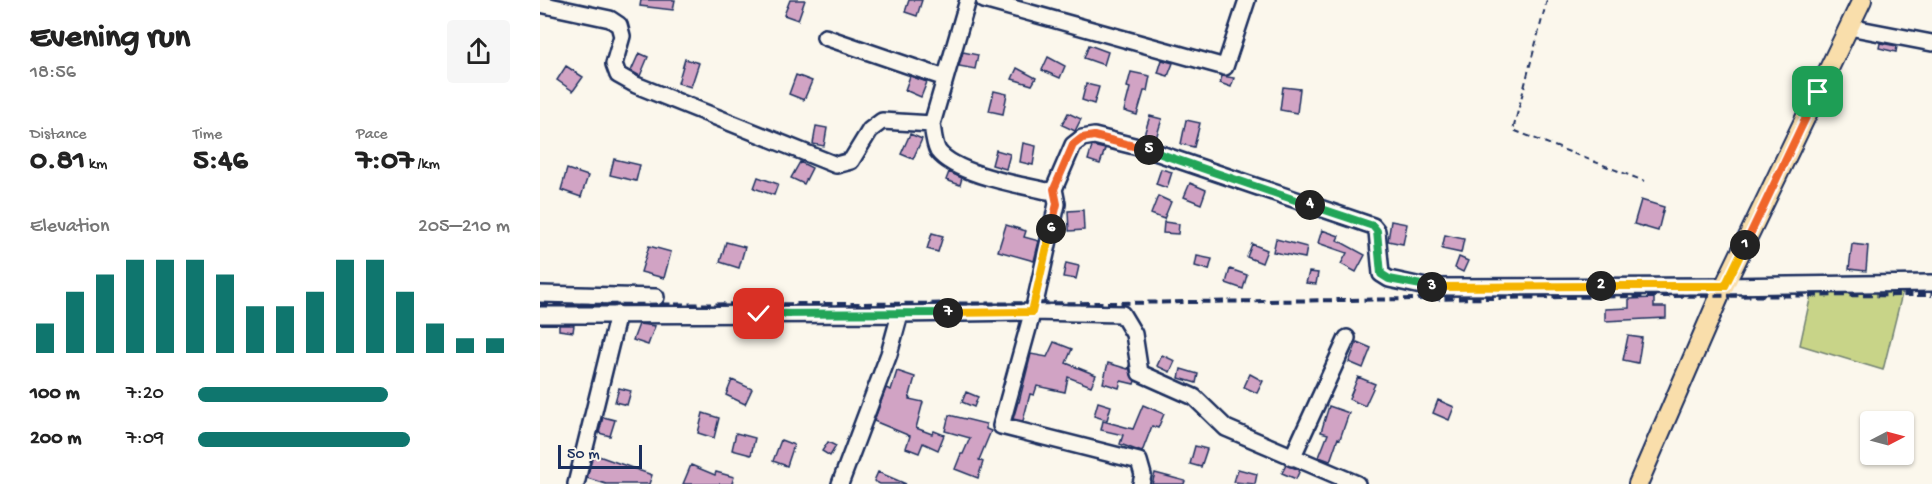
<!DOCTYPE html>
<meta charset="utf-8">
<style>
:root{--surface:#fff;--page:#f6f6f6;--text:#222;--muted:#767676;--accent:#0f766e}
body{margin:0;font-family:"Gochi Hand",sans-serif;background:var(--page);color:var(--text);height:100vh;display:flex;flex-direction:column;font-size:22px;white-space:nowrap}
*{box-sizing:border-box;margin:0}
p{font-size:20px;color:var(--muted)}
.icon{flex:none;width:33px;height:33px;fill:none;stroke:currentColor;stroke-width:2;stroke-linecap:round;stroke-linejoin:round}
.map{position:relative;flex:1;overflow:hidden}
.side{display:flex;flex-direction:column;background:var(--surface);width:540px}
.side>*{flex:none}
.needle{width:39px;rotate:84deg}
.controls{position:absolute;left:1320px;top:411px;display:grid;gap:12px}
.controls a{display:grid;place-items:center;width:54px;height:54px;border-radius:6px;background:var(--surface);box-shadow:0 2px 4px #0004;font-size:30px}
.scale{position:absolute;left:18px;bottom:15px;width:84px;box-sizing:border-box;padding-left:6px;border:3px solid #1b2f5e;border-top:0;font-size:16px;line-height:21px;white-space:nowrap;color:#1b2f5e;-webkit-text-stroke:4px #fbf7ec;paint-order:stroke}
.pin{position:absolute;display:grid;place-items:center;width:51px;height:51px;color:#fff;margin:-26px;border-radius:12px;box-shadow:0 3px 9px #0006}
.km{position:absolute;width:30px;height:30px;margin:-15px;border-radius:50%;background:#222;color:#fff;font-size:16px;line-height:30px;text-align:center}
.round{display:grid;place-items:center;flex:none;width:63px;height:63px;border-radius:6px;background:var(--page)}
.overview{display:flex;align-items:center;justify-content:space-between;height:102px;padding:0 30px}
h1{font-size:33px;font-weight:700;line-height:45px}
.metrics{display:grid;grid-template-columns:repeat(3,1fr);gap:9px;height:102px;padding:6px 30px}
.metrics div{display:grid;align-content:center}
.metrics b{font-size:30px;font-weight:700}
.metrics small{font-size:16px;font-weight:400}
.metrics p{font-size:16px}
.chart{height:168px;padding:12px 30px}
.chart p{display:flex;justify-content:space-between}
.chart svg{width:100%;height:108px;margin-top:6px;stroke:var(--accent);stroke-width:6}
ul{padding:0 30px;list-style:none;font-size:20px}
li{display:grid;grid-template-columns:96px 72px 1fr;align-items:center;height:45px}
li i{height:15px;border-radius:8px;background:var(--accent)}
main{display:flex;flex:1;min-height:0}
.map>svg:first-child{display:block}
.green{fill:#c8d488;stroke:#728273;stroke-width:1.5}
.building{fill:#d1a3c4;stroke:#1b2f5e;stroke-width:1.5}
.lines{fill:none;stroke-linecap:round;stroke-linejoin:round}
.minor-casing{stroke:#1b2f5e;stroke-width:20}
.major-casing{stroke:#1b2f5e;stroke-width:22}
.path{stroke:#1b2f5e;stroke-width:2;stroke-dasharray:6 4.5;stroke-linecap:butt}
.minor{stroke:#fbf7ec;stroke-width:15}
.major{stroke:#f9deab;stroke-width:18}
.rail{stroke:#1b2f5e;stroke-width:4;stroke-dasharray:9 4.5;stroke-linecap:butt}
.split-1-casing{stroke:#fff;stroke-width:12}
.split-2-casing{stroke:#fff;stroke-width:12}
.split-3-casing{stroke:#fff;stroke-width:12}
.split-4-casing{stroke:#fff;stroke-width:12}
.split-5-casing{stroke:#fff;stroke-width:12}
.split-6-casing{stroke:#fff;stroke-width:12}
.split-7-casing{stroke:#fff;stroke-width:12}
.split-8-casing{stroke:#fff;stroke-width:12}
.split-1{stroke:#f0652b;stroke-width:8}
.split-2{stroke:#f5b400;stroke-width:8}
.split-3{stroke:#f5b400;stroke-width:8}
.split-4{stroke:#22a559;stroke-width:8}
.split-5{stroke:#22a559;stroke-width:8}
.split-6{stroke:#f0652b;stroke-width:8}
.split-7{stroke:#f5b400;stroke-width:8}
.split-8{stroke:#22a559;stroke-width:8}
</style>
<main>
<section class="side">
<div class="overview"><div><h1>Evening run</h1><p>18:56</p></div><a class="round"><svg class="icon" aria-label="share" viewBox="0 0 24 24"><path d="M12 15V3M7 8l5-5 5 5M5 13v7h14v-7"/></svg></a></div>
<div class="metrics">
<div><p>Distance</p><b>0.81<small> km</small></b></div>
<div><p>Time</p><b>5:46</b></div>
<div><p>Pace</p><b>7:07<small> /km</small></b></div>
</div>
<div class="chart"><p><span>Elevation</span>205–210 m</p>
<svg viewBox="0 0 160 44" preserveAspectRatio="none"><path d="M5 44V32M15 44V19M25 44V12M35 44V6M45 44V6M55 44V6M65 44V12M75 44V25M85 44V25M95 44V19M105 44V6M115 44V6M125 44V19M135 44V32M145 44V38M155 44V38"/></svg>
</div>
<ul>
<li><b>100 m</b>7:20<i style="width:61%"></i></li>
<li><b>200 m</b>7:09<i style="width:68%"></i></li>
</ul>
</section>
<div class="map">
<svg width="1392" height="484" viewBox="0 0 1392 484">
<rect width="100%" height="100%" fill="#fbf7ec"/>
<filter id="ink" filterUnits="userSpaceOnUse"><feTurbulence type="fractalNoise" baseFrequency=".0167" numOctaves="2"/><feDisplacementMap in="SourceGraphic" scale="12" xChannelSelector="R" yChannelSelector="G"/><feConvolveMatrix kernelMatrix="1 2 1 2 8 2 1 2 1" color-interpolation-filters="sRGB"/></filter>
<g filter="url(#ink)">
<path class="green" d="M1272,290h91l-20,80 -83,-25z"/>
<path class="building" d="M101,0h34l-2,10 -33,-4z
M250,0h15l-7,20 -14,-5z
M369,0h13l-5,16 -12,-4z
M1340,43l17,3 -1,6 -17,-4z
M549,45l19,7 -4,13 -20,-7z
M423,52l15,3 -3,14 -16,-3z
M99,53l9,4 -8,19 -9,-5z
M508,57l17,9 -5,12 -18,-8z
M145,59l14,4 -8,24 -13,-4z
M622,60l11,3 -5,13 -10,-3z
M26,66l17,11 -10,14 -16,-11z
M477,68l19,10 -4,7 -20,-6z
M591,72l19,4 -3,15h-3l-7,24 -13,-4 6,-23 -3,-1z
M256,75l16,6 -8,19 -15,-6z
M370,76l17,6 -6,15 -16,-7z
M682,76l12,2 -3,9 -11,-4z
M546,84l13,3 -5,17 -12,-4z
M743,87l17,2 -3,24 -17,-3z
M454,91l13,3 -4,20 -14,-3z
M528,113l13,6 -6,12 -13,-6z
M610,116l12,3 -6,19 -3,-1 -1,4 -9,-3z
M646,120l14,3 -6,24 -13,-3z
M276,126l11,2 -3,18 -11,-2z
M370,134l12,5 -9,20 -12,-5z
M483,143l13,3 -3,19 -13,-3z
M552,146l13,3 -5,15 -12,-4z
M456,150l14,4 -4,15 -14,-4z
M74,159l26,6 -4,16 -26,-6z
M260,162l12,6 -8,16 -13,-6z
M27,169l21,7 -7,21 -20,-7z
M621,169l11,3 -5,16 -11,-4z
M409,172l13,6 -2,7 -14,-5z
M218,177l20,7 -4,11 -20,-7z
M650,183l16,7 -5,14 -17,-7z
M618,196l13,6 -7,17 -13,-5z
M1101,200l23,7 -6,24 -24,-7z
M543,210l1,20 -15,1 -1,-20z
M851,221l16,3 -4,20 -15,-3z
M624,222l15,2 -1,10 -15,-1z
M466,225l20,6 -2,6 15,4 -5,20 -36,-10z
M782,230l17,6 -2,4 28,15 -9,17 -15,-8 6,-11 -29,-10z
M392,233l11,3 -5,16 -11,-3z
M905,235l19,4 -3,14 -19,-4z
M736,239l31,8 -2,11 -32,-6z
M186,242l19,5 -6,21 -19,-6z
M712,244l15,6 -5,13 -15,-6z
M1312,244l16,2 -2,25 -17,-2z
M109,246l22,6 -7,26 -23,-6z
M657,256l15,3 -3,11 -14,-4z
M919,257l9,4 -5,11 -8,-4z
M526,263l13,3 -3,13 -13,-2z
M690,269l17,6 -4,14 -17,-6z
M769,272l9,1 -2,11 -10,-1z
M1114,298v9h12v11l-61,3v-12l24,-1v-9z
M99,324l16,2 -7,19 -15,-5z
M19,325h15l-1,7 -14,-2z
M1088,336l14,2 -4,25 -15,-3z
M514,342l18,7 -6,14 30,12 -5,11 -23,-9 -3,15 -28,-6 -3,9 -4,-1 -7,27 -10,-2 5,-17h1l12,-48 16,3z
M817,342l14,6 -8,20 -14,-6z
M622,355l13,6 -5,11 -13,-6z
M568,363l20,6 1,-3 2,9 4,6 -1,3 -13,-3 -2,7 -16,-5z
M641,369l17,5 -2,9 -17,-5z
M357,371l18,6 -6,22 14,3 -7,26 16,6 2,-3 10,4 -6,15 -15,-7 -4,10 -13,-5 4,-12 -36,-15 12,-33 5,2z
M710,374l13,7 -6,12 -13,-6z
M818,377l17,7 -10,22 -16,-7z
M192,380l20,9 -7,15 -19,-9z
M79,388l12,3 -4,14 -12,-3z
M426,392l12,5 -4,10 -12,-5z
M898,400l16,7 -5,13 -16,-7z
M558,402l13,4 -4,14 -13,-4z
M603,405l21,9 -6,14 -6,-2 -10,26 -22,-8 3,-9 -22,-5 2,-9 30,8z
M789,406l20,7 -9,26 -2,-1 -8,23 -11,-4 9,-23 -7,-2z
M163,413l16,5 -5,20 -16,-5z
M409,415l37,9v5l5,2 -12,29 4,2 -5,16 -23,-9 6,-15h2l7,-16 -25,-7z
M63,417l12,3 -5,16 -11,-3z
M196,433l19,5 -4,17 -19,-5z
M241,440l13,5 -7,21 -14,-5z
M288,442l8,4 -6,10 -8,-5z
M655,446l12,3 -6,18 -11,-3z
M53,454l59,21 -3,9h-43l-19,-6z
M151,465l24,10 1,-3 18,5 -2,6 2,1h-51z
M746,465l14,5 -4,9 -14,-6z
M698,469l19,5 -2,10 -21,-2z
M338,472l28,12h-26l-6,-3z
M615,473l30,8 -1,3h-32z"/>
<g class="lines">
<defs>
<path id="minor" d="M444,0l241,67 22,-67
M0,4l70,15 9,6 3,11 -8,28 4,11 18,10 200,80 15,-4 19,-31 12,-9 50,3 36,-124
M1309,27l83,16
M285,37l120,41
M392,124c1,7 2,20 6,27 17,23 82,34 109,40l7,-2 19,-44 9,-7 12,-2 52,13 227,77 4,5 4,43 8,5 37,8 299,-1 207,-3
M514,189l3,15 -22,99 -34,123 138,35 4,14 -2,9
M0,294l116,3
M0,315l360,-1 132,-2 90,2 12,20 6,39 54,24 32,31 131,56
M752,458l55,-120
M36,484l42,-170
M300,484l49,-130 11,-40"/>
<path id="major" d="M1098,484l82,-189 142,-295"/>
</defs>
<use href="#minor" class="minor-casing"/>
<use href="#major" class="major-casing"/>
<path class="path" d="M1007,0l-34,130 131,51"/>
<use href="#minor" class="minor"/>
<use href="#major" class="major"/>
<path class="rail" d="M0,305l577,-2 524,-7 291,-1"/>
</g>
</g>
<g class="lines" filter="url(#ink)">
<defs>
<path id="split-1" d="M1205,245l73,-153"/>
<path id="split-2" d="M1061,286h124l20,-41"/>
<path id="split-3" d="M892,287l169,-1"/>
<path id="split-4" d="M770,205l63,21 4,5 4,43 8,5 43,8"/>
<path id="split-5" d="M609,150l161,55"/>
<path id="split-6" d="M511,229l6,-25 -3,-15 19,-44 9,-7 12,-2 55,14"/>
<path id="split-7" d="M408,313l84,-1 19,-83"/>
<path id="split-8" d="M219,314l189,-1"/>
</defs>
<use href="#split-1" class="split-1-casing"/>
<use href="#split-2" class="split-2-casing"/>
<use href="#split-3" class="split-3-casing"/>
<use href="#split-4" class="split-4-casing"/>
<use href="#split-5" class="split-5-casing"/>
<use href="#split-6" class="split-6-casing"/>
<use href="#split-7" class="split-7-casing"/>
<use href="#split-8" class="split-8-casing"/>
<use href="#split-1" class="split-1"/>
<use href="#split-2" class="split-2"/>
<use href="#split-3" class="split-3"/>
<use href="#split-4" class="split-4"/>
<use href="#split-5" class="split-5"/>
<use href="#split-6" class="split-6"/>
<use href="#split-7" class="split-7"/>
<use href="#split-8" class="split-8"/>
</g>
</svg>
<div class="controls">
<a><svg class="needle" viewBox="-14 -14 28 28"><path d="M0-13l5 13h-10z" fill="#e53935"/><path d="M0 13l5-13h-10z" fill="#767676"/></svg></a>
</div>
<div class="scale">50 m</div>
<div class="pin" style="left:1278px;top:92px;background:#1e9e55"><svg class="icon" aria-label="arrive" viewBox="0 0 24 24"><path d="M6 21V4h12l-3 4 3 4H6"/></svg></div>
<div class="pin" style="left:219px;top:314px;background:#d93025"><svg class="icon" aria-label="check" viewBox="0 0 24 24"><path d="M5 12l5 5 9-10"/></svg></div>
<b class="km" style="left:1205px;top:245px">1</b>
<b class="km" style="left:1061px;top:286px">2</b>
<b class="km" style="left:892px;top:287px">3</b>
<b class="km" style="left:770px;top:205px">4</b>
<b class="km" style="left:609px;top:150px">5</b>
<b class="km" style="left:511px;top:229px">6</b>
<b class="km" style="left:408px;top:313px">7</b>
</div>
</main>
